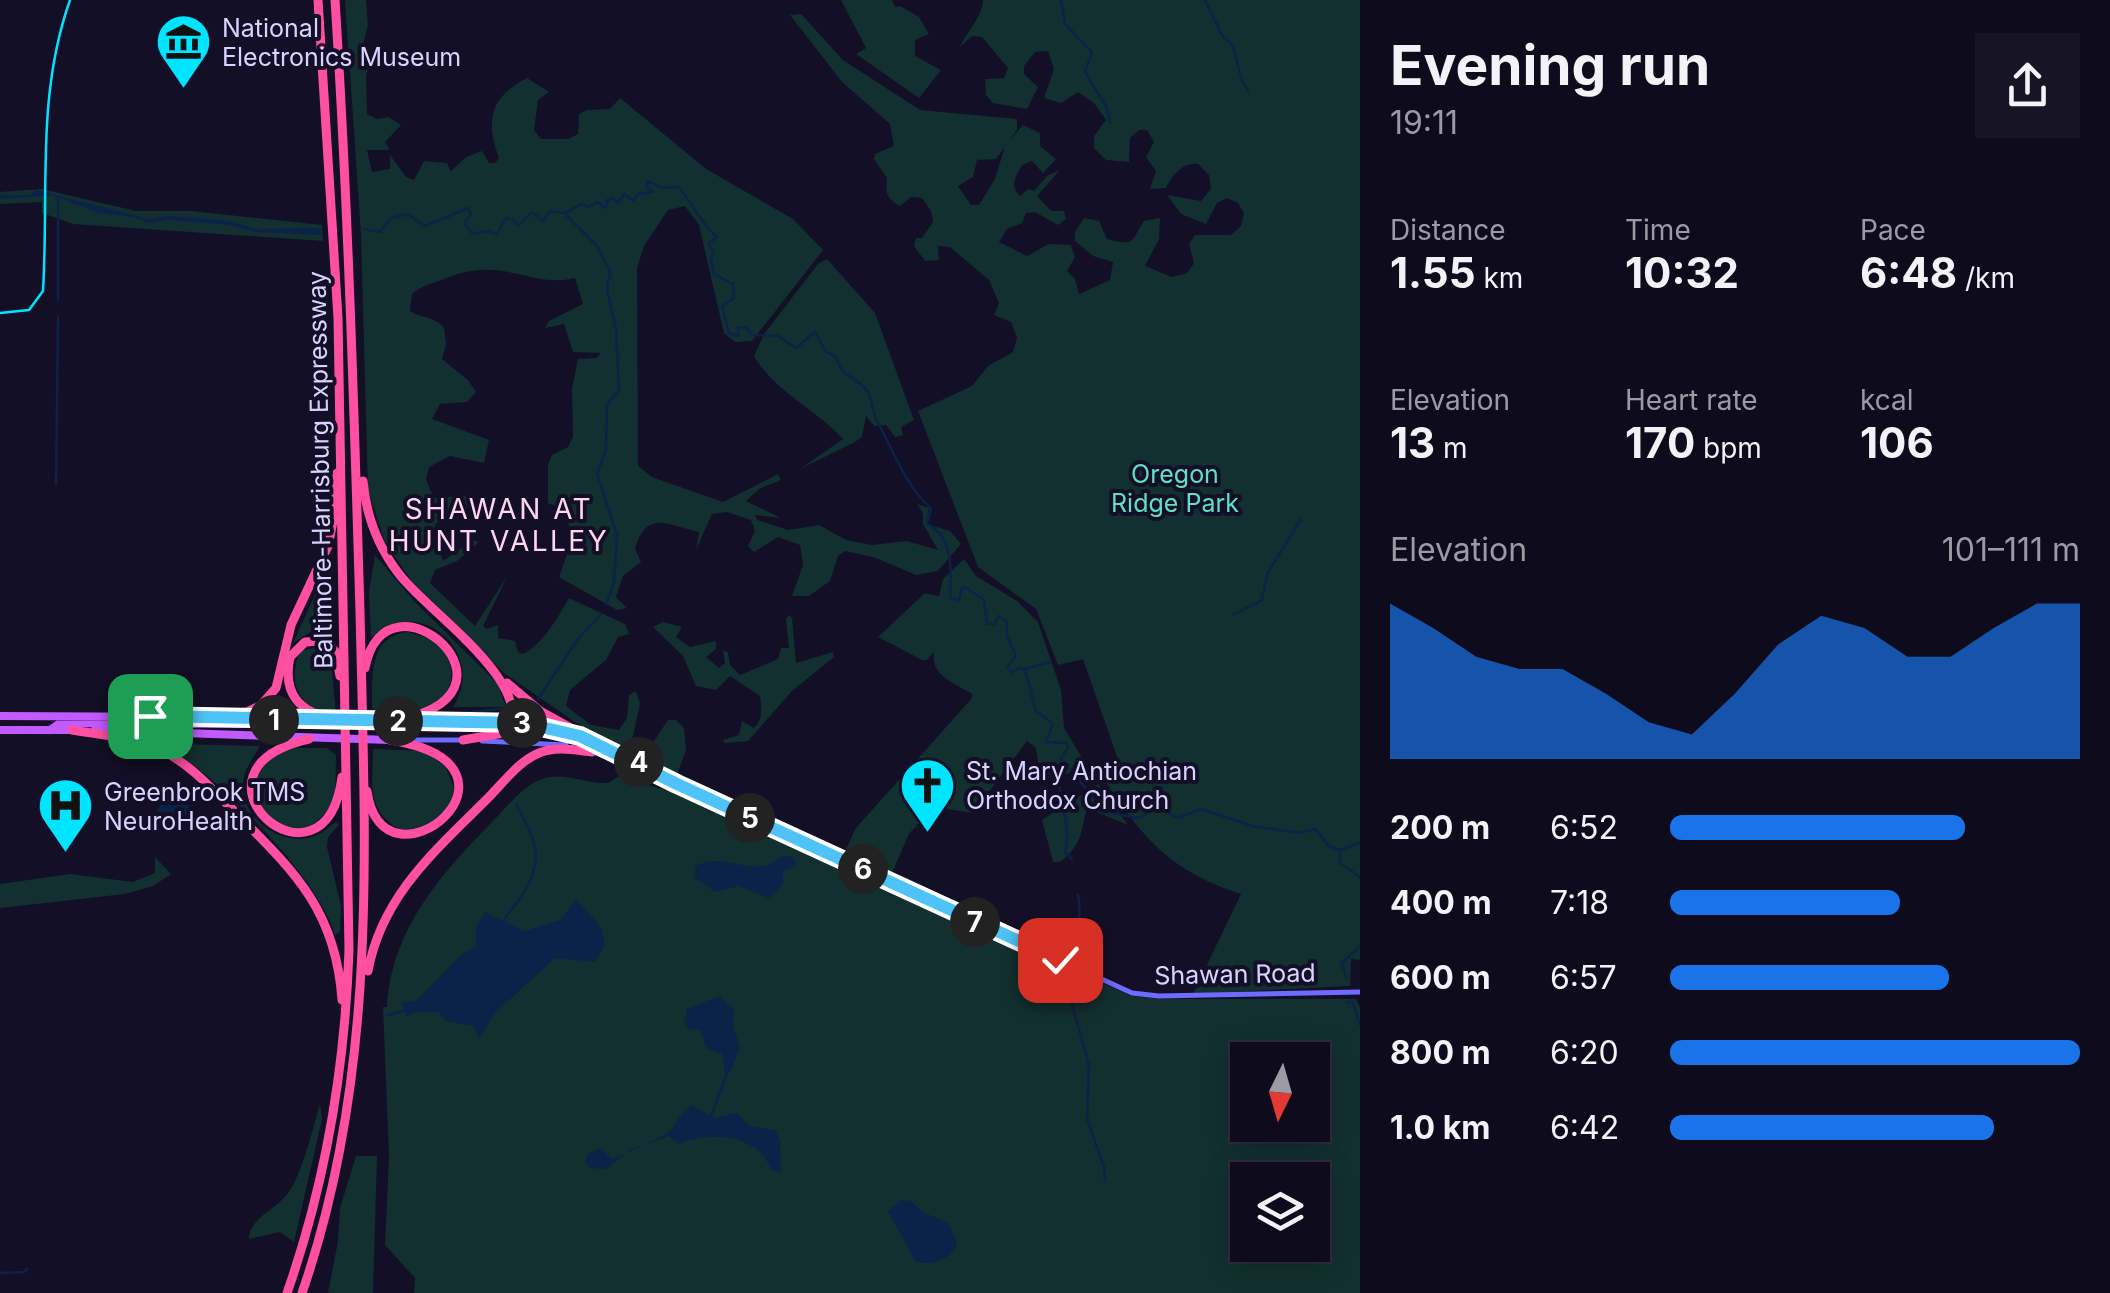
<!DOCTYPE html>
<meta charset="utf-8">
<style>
:root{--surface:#0e0b1c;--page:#171425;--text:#f1f3f6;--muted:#9b9ba3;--line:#2e2b3b;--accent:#1a73e8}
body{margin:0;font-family:Inter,sans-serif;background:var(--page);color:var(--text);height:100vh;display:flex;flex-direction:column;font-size:38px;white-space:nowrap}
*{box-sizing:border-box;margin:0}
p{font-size:32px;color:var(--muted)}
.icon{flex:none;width:55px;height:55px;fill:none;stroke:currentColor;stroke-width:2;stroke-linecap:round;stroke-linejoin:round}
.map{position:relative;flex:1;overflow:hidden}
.drawer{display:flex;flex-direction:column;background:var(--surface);width:750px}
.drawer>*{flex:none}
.needle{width:65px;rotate:185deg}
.tools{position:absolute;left:1230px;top:1042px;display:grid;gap:20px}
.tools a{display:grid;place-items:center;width:100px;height:100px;border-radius:0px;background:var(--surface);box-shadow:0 5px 25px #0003,0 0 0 2px var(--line);font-size:50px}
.pin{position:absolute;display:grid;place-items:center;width:85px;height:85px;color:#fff;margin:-42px;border-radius:20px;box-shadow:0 5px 15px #0006}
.km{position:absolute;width:50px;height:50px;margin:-25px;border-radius:50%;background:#222;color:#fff;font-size:28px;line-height:50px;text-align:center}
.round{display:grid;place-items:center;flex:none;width:105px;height:105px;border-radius:0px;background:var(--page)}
.headline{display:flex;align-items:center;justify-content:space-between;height:170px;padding:0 30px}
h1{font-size:55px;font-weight:700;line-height:75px}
.metrics{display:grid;grid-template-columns:repeat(3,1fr);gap:15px;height:170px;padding:10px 30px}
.metrics div{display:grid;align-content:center}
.metrics b{font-size:42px;font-weight:700}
.metrics small{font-size:28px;font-weight:400}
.metrics p{font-size:28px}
.chart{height:280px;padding:20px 30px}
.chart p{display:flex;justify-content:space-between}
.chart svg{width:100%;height:180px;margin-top:10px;fill:var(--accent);opacity:.7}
ul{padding:0 30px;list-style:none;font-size:32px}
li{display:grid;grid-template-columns:160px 120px 1fr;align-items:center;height:75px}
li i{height:25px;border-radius:12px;background:var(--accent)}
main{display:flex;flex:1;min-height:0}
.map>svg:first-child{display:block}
.green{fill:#12302f;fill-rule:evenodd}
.water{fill:#0c2248}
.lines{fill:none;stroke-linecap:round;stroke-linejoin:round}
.stream{stroke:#0c2248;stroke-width:2.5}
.secondary{stroke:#6f6bff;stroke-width:5}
.primary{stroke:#c25bff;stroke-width:8}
.motorway{stroke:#ff4fa3;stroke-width:9}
.tram{stroke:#00e5ff;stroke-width:2.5}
.route-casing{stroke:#fff;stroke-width:20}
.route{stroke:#4fc3f7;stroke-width:12}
.labels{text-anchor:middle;stroke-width:8;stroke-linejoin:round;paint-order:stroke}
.poi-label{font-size:25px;fill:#d9d4ff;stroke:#130f26;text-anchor:start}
.street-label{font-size:25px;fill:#d9d4ff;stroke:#130f26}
.park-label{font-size:25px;fill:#5fe0c0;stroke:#130f26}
.neighbourhood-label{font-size:28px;letter-spacing:2.5px;fill:#ffd6f0;stroke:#130f26}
</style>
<main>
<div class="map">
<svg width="1360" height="1293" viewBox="0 0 1360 1293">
<rect width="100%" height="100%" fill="#130f26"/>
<path class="green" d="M345,0h21l2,25 -7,27 7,-1 4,7 -6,17 1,39 10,5 12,-2 12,8 -16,17 5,8h-23l5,22 18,-3v-14l16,22 8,3 10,-19 23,2 4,8 15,-14 16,-6 7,12h6l4,-5c-14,-37 -9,-61 28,-80l22,14 -11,8 -4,30 7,9h27l10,-5 1,-20 8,-4 23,-1 10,-11 86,71 87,50 30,31 -71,91 -17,1 -11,-9 -25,-108 -14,-19 -17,4 -24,36 -7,22 1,198 14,11 71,25 55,-28 3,6 -22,9 -13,12 35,17 -26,-3 2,5 31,10 31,-5 27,15 26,5 35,-4 31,9 -15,-26v-11l-6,-9 12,4 -3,16 24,7 11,13 -23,27 -22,4 -40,-17 -31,-7 -7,5 -8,25 -21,15h-17l11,-31 -3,-20 -22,-8 -24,15 -6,-6 7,-15 -4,-11 -24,-8 -15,2 -16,36 3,-18c-26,-4 -52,-26 -64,17l6,13 -18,14 -7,21 11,11 -10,2 -58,-33 14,-40 -9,-27 -16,-7v-38l4,-10 16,-8 5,-10 -1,-49 6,-29 18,-1 5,-5 -28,-1 -9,-28 -19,4 4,-7 34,-17 -8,-26c-44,11 -72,-23 -128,0 -13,5 -25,7 -35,16l-2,17c12,8 23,4 34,17l2,16 -4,15 26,21 8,12 -9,10 -27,2 -8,15 57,21 -5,23 -34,-7 -21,11 -3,13 8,18 39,-3v9l-9,5 -6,9 -22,5 -2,6 9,32 30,-21 6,2 -22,19 -22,9 -5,13 45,43 33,-51 -25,51 4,3 11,-4v13l17,3 3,11 5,2c19,-9 36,-38 46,-56l56,26 4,10 -11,3 -12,23 -36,30 -4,16 25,19 28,5 8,-12 2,-23 7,-4 4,13 -8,36 5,6 13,1 18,-27h8l8,8 2,22 -9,24 -102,-52 -71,-49 -93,-93 -26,-38 -17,-52 -7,-256z
M841,0h51l3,7 5,-1 19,11 10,17 -14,6v16l26,14 -22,28 -63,-44 10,-6z
M983,0h377v960l-9,-1 -1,27 -157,8 48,-100c-71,-23 -99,-56 -139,-118l19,-8 -38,-109 -25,6 -22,-56 -58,-42 -60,-156 54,-25 16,-20 25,-14 4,-14 -6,-16 -17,-7 5,-12 -10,-23 -39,-33 -12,-1 1,14 -14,1 -11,-15 2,-8h6l11,-16 -2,-11 -9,-13 -11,-1 -11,9c-13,-7 -15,-13 -13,-28l-13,-19 1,-5 19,-8 -4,-22 -48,-42 -52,-67 11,-1 42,46 77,50 97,9v11l-21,29 -19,1 -4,17 -15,9 13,19h8l16,-26 10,-33 18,-21 17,8v13l16,13 -13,14 -11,-12 -10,4c-6,11 -13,21 -2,31l8,-7 6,2 14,-16 12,-5 -23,26 14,15h13l2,8 -8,6 -23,-13 -9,1 -4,10 -15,6 -8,13 28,14 22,-12 22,1 4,12 -8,14 8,8 4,15 31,-14 3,-18 -20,-6 -18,-15v-9l9,-14 15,3 8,18c30,8 24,1 37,-18l16,-3 -1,21 -14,27 27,11 15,-4 7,-10 -5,-19 6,-9h36l10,-9 3,-13 -6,-10 -11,-5 -10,5 -11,21 -25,-10 -14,-19 34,6 10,-12 -2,-14 -11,-11c-16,-2 -26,12 -32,24l-16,1 6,-18 -10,-14 8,-15 -7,-12h-8l-9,8 -1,24 -23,-2 -12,-12v-12l12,-16 -12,-17 -16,-11 -17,11 -17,-5 10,-29 -6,-18 -13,1 -11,14v8l14,13 -11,22 -34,-6 -7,-8 -1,-16 19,-1 4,-10 -26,-31 -10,-1 -12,11c7,-16 22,-29 23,-47z
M42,189l94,22h56l130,14 1,16 -250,-17 -31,-11v-11l-42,2v-12z
M827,259l48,54 39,107 -13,7 2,8 -8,2 -9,-12 -12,1 -8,-10 -4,21 -7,5 -55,27 43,-30c-30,-32 -68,-47 -89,-83l10,-22 54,-70z
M333,555l-2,61 3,21 -23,-5 -18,11z
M375,555l39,46 83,82 9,24h-53c35,-55 -34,-115 -82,-69l-2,-46z
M964,559l12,17 41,25 21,21 23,68 3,38 17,28c-7,17 -14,21 -32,19l-11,-13 -2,-14 -9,-7 -54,72 -41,-6 -23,27 -18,41h-6l-12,-13 -27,-13 10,-21 116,-130v-4c-19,-12 -42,-18 -38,-43l-7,9h-5l-44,-23 47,-44 14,3 4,-17z
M789,615l3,3 4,45 37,-11 1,5 -42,34 -44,50 -23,2 -2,-3 16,-5 3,-14 12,7c9,-9 8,-20 6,-32l-30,-20 -14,14 -20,-4 -13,-30 -30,-29 10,-5 19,5 -6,10 14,10 26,-6v8l-10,8 13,11 6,-5 -2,-12 5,1 2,13 10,10 38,-16 3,-11h8l-3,-29z
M408,632l28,9c5,8 14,18 15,28 6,39 -53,58 -79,39 1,-32 -5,-71 36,-76z
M316,648l15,12 5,54c-32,-2 -49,-26 -38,-58l5,-6z
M181,744l79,2c-6,11 -16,23 -17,36 -3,34 32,62 65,56 11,-2 19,-9 28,-16l3,3 -11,12 -1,10 14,59 -1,26 -5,3c-14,-54 -112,-153 -160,-183v-6z
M296,748h31l9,7c-1,39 4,49 -28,74l-30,-2c-6,-8 -18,-17 -21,-26 -9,-27 15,-49 39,-53z
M373,749l53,2 20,17 8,19 -3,19 -21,22 -30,2c-35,-21 -27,-45 -27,-81z
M622,774l32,13 32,7 445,202 30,3h195l4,9v285h-946l1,-15 -30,-33 4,-89 -6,-149h4c4,-77 54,-133 105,-185 14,-14 29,-34 47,-42 22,-10 46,4 69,3zM1248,1060h64v65h-64zM1248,1180h64v65h-64z
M1098,784l30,41 -41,-17c-6,23 -5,38 -27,54h-7l-11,-42z
M155,857l16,17 -18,12 -28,8 -125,14v-24l70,-10 63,8 22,-9z
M320,1104l2,15 -28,123 -14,-10 -31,7c0,-21 28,-30 39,-46 14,-18 25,-66 32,-89z
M356,1156h21l-4,137h-45l10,-52 2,-33z"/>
<path class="water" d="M36,190l112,29 21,-3 60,5 28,8 64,-1v7l-65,-3 -27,-7 -60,-5 -21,3 -14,-6 -35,-4 -40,-15 -1,4 -4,-7 -54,4v-4h30z
M167,793l10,2 17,16 -26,24 -18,-11z
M785,855l9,3 2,8 -13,5v14l-14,13 -31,-12 -23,6 -21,-15 2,-11c23,-13 43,4 69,0 7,-1 12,-9 20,-11z
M576,899l25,28 4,17 -9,18 -41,-4 -60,55 -16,26 -6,-13 -27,-5 -8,-9h-23l-9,5 -4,-14 15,-3 44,-45 15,-9v-19l9,-15 40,19 35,-11z
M719,996l15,13 -1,17 7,21 -10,26 -5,-1 -3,-18 -16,-6 -5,-17 -12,-2 -4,-6 2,-14z
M692,1105l22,13 23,-5 13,13 25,4 5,10 1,32 -10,-2c-12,-37 -62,-39 -93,-26l-9,-8 -39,14 -23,19 -17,-1 -5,-6 3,-8 12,-6 12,11c9,-3 53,-23 59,-29 8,-10 10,-19 21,-25z
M901,1200l10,1 11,11 27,11 8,21c-4,15 -28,23 -42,17l-27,-50z"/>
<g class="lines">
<path class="stream" d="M1061,0l4,24 27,28 -7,20 22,36 3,15
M1205,0l17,35 11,11 8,32 7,13
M566,215l31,31 13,25 -3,18 9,40 3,61 -12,15 -1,44 -9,25 20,61 -3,48 -8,21
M364,229l16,3 11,-14 17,-4 17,12 43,-18 3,6 -7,10 9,10 13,-3 11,3 9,-16 7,1 5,7 14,-14 11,9 7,-10 15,2 16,-9 8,3 8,-5 9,6 1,-8 6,-2 5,5 6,-9 9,7 5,-7 15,-2 -6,-5 1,-6 13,7 17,-1c16,17 21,35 39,50l-9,7 6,8 -3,8 3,14 19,10 1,14 -12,8 7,27 9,3v-8l8,-1 6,8 26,1 18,12 19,-16 10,19 11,6c9,25 19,17 31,34 6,8 5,21 10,30 15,27 30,68 54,87l-4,16c26,12 25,47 23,73l9,3 3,-12h5l17,12 3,24h8l3,-8 9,5v15l9,20 -9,11 5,5 8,-4 5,2 11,41 17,13 -7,18 21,1 1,5 -7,10 44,54 33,6 20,-10 20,10 23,-9 52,17 46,7 16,-4 14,17 11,4 20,-7
M58,300v-98
M56,484l2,-167
M1234,614l28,-14 5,-26 34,-55
M1024,669l26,-7
M538,699l39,-59 24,-26
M457,714l48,-6
M1062,761c-11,30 12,60 3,91l7,7
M1340,851v12l20,14
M503,922c5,-10 13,-17 19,-27 24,-35 13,-56 -6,-91
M1072,960c6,-22 10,-45 6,-66
M1069,967l3,37 17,61 -2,54 17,48 1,14
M1347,980l-5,-17 18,-17
M1347,1002l6,1 7,22
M388,1015l18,-5
M711,1116l16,-43
M0,1273l24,-1 3,-3"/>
<path class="secondary" d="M399,721l115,1 58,11
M397,740h64
M482,741l84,4
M605,747l180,87 347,159 27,3 201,-4
M591,751l74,29
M616,753l30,15"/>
<path class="primary" d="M0,716l197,1
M221,718l106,2
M341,720l50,1
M0,730h76
M50,730l10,-7 189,1
M95,730l295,10"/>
<path class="motorway" d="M363,481c3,34 16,67 36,93 29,38 133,106 111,158l-47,8
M365,668c21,-109 179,29 26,53
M507,683l33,28 65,36
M194,717l53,-5 14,-7 15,-17 15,-63 37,-79 7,-35 2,-38
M335,720c-35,-8 -53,-25 -45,-63l15,-15 16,-1 14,10 5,25
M72,730c31,5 62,7 91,21 28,14 49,38 71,60 60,60 102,99 108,189
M309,739c-140,32 16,169 33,38
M367,791c16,112 183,-26 23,-51
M368,971c14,-76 68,-121 120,-173 15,-15 31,-37 51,-45 17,-7 35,-3 53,-1
M287,1293c39,-111 58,-226 62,-343l-11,-632 -20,-318
M302,1293c77,-221 63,-451 58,-681 -6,-204 -12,-408 -25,-612"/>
<path class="tram" d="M0,313l29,-3 14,-19c6,-99 -7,-195 27,-291"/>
</g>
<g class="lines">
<defs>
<path id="route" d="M150,716l374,7 56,13 97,48 383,176"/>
</defs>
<use href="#route" class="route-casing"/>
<use href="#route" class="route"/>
</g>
<defs>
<symbol id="museum-pin" viewBox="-11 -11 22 30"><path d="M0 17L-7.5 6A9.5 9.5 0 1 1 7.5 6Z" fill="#00e5ff" stroke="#130f26"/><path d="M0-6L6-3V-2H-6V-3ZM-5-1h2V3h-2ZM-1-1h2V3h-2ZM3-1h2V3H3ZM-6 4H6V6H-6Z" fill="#111"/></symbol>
<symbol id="church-pin" viewBox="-11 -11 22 30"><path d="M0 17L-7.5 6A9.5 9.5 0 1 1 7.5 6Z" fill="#00e5ff" stroke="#130f26"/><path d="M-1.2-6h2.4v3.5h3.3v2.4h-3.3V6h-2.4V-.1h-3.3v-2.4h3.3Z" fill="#111"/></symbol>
<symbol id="hospital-pin" viewBox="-11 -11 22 30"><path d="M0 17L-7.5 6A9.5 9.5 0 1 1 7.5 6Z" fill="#00e5ff" stroke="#130f26"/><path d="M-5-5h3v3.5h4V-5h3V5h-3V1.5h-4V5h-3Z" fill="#111"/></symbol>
</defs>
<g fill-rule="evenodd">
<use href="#museum-pin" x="152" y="10" width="63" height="86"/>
<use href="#church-pin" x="896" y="754" width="63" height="86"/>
<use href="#hospital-pin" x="34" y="774" width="63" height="86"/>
</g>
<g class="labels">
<g class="poi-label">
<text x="222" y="37">National<tspan x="222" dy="29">Electronics Museum</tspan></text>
<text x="966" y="780">St. Mary Antiochian<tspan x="966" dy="29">Orthodox Church</tspan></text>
<text x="104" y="801">Greenbrook TMS<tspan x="104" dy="29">NeuroHealth</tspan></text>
</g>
<g class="street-label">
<text transform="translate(320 470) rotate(-91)" y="9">Baltimore-Harrisburg Expressway</text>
<text transform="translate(1235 974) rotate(-1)" y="9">Shawan Road</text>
</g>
<g class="park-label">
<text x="1175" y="483">Oregon<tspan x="1175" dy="29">Ridge Park</tspan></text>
</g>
<g class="neighbourhood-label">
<text x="499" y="519">SHAWAN AT<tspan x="499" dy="32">HUNT VALLEY</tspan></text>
</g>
</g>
</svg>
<div class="tools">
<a><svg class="needle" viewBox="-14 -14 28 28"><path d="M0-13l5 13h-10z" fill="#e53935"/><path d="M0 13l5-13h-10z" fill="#9b9ba3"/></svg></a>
<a><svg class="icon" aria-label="layers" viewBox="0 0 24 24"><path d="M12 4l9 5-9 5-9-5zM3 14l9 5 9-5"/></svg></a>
</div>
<div class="pin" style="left:150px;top:716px;background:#1e9e55"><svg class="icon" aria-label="arrive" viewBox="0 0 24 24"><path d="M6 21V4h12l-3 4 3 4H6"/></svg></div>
<div class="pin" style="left:1060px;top:960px;background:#d93025"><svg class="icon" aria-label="check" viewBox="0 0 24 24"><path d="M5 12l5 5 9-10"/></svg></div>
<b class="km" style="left:274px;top:720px">1</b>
<b class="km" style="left:398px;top:721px">2</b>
<b class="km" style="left:522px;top:723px">3</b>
<b class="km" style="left:639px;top:762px">4</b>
<b class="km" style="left:750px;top:818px">5</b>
<b class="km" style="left:863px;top:869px">6</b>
<b class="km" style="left:975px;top:922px">7</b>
</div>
<section class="drawer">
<div class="headline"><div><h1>Evening run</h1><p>19:11</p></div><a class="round"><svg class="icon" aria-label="share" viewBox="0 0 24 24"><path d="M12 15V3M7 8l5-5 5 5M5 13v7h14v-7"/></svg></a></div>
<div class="metrics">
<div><p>Distance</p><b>1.55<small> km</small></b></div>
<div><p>Time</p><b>10:32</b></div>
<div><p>Pace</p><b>6:48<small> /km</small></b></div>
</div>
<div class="metrics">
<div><p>Elevation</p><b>13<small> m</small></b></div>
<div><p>Heart rate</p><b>170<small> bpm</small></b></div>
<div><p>kcal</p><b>106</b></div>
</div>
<div class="chart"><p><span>Elevation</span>101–111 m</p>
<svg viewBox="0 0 160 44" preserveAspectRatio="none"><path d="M0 44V6L10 12L20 19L30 22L40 22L50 28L60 35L70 38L80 28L90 16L100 9L110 12L120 19L130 19L140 12L150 6L160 6V44z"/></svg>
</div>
<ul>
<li><b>200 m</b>6:52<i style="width:72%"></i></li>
<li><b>400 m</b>7:18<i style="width:56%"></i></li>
<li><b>600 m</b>6:57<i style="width:68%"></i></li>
<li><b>800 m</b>6:20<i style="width:100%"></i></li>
<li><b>1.0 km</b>6:42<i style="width:79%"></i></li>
</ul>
</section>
</main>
